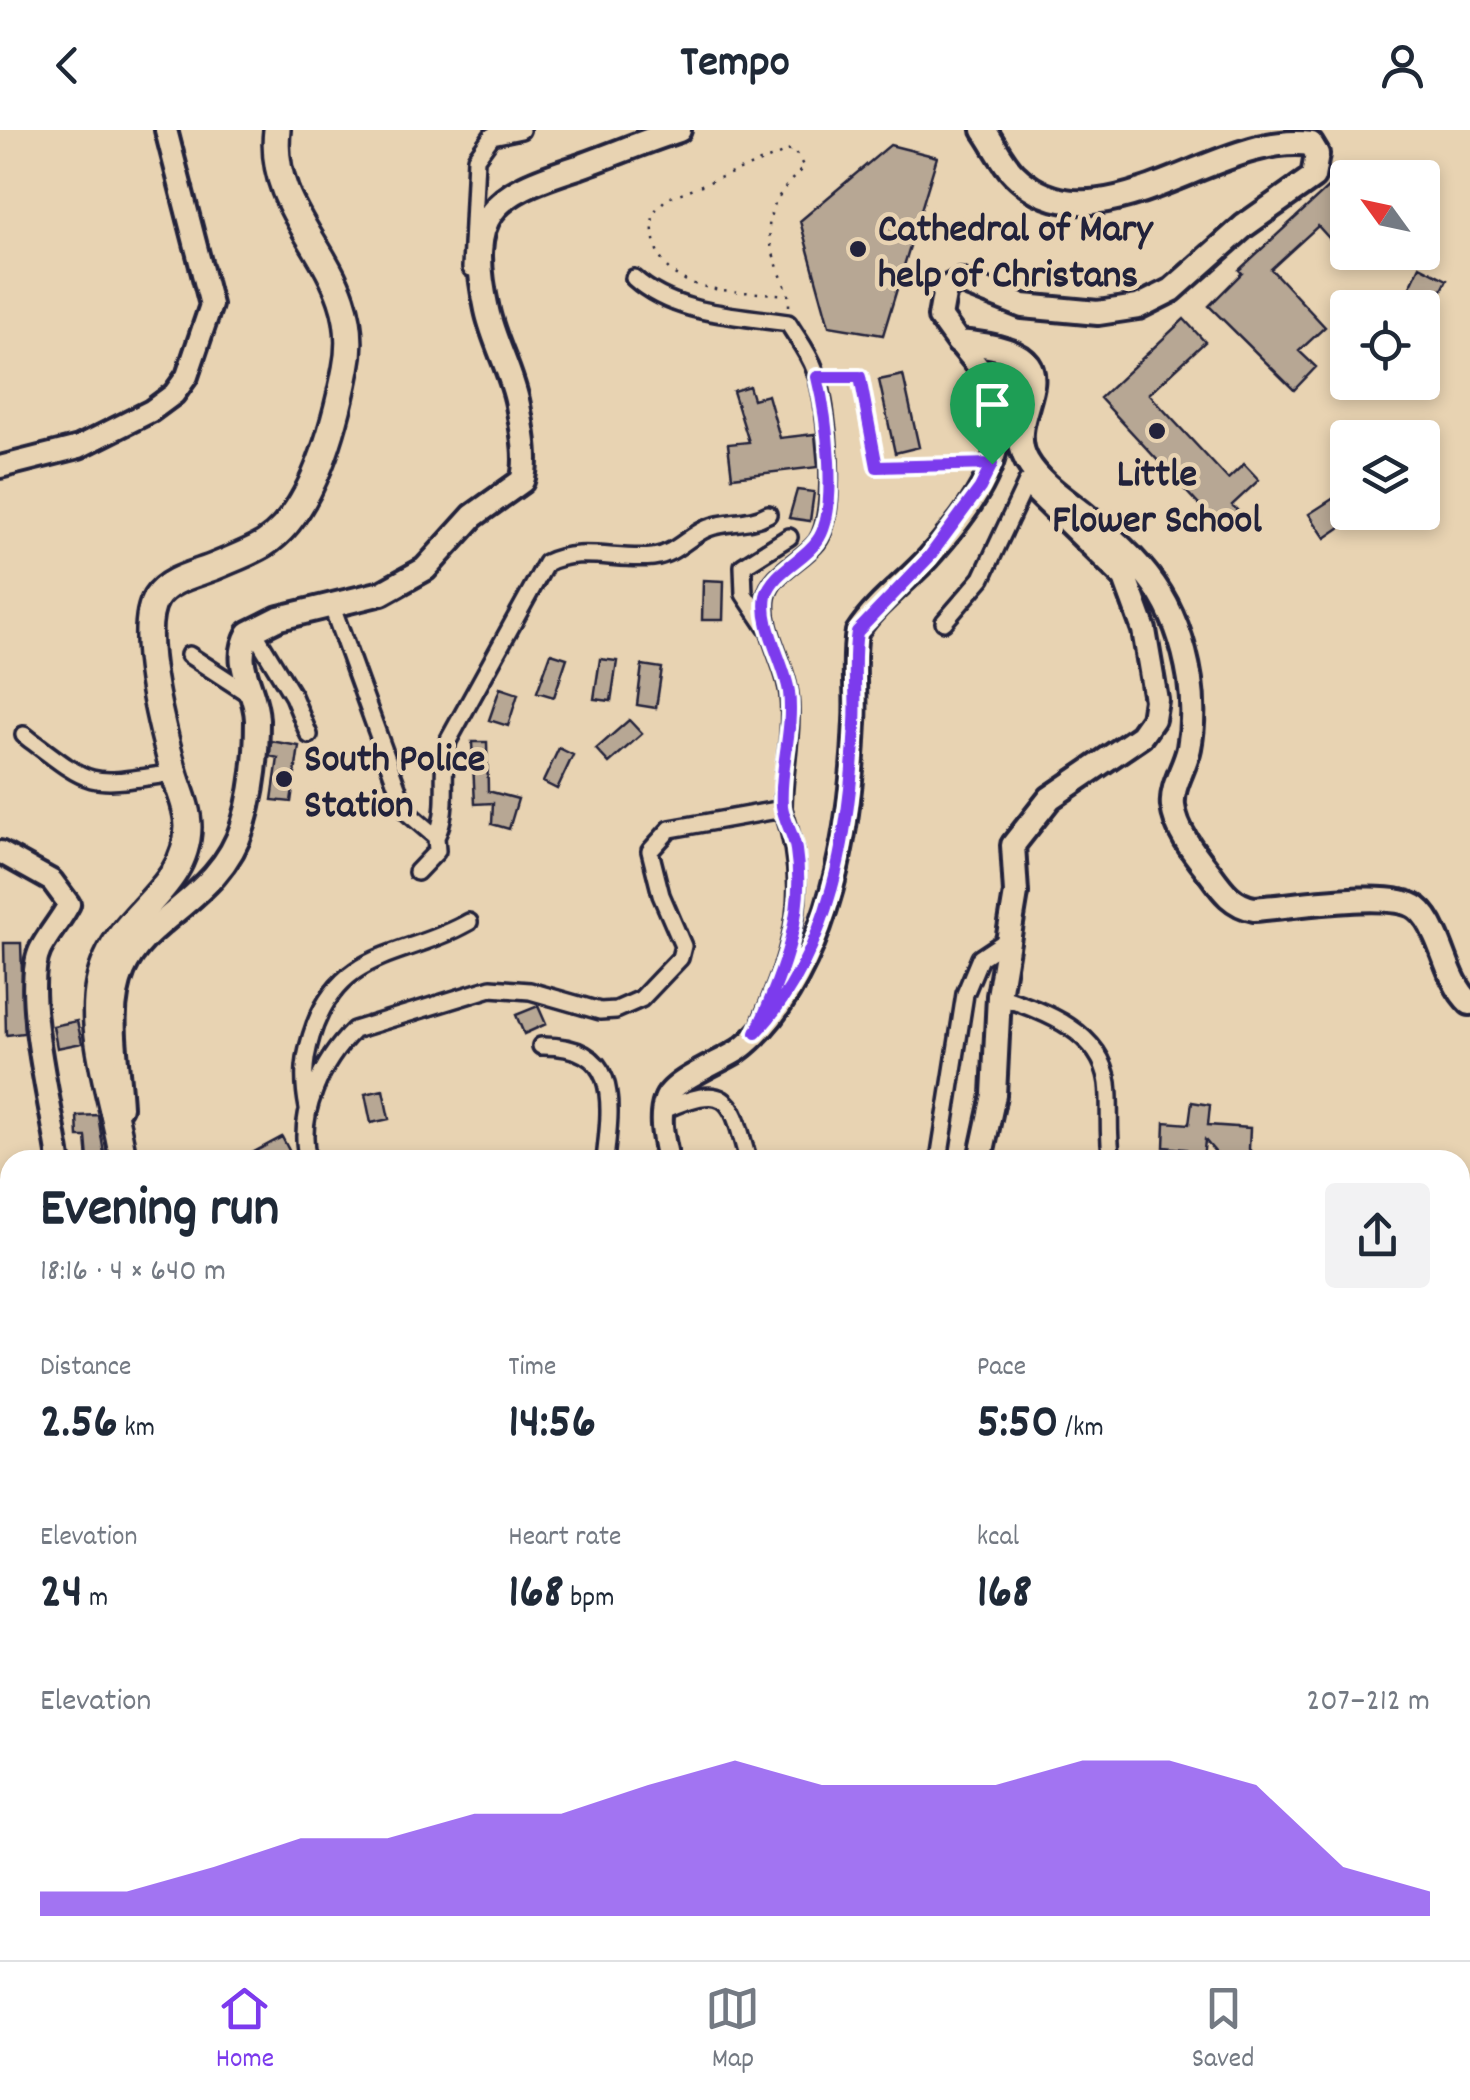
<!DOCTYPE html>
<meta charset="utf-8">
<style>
:root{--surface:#fff;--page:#f2f2f3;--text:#1f2937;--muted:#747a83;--line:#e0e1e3;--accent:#7c3aed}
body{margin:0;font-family:Dekko,sans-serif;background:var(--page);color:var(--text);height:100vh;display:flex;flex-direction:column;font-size:38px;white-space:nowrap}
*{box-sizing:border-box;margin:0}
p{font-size:32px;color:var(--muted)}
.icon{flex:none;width:55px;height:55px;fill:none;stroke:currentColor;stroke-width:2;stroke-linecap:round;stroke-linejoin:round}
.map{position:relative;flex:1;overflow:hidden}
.drawer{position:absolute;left:0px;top:1020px;width:1470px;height:810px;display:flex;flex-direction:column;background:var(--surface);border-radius:30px 30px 0 0;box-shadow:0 5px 15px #0003}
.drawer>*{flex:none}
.needle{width:65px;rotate:303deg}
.buttons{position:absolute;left:1330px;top:30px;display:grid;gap:20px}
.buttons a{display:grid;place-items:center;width:110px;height:110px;border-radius:10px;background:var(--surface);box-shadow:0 5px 15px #0003;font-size:50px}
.pin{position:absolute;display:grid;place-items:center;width:85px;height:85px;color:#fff;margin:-102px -42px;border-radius:50% 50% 50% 0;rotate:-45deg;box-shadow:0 0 10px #0007}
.pin .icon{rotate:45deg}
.round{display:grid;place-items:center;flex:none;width:105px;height:105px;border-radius:10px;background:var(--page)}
.head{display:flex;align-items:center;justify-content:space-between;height:170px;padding:0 40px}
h1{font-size:55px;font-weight:800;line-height:75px}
.metrics{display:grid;grid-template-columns:repeat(3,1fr);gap:15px;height:170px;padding:10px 40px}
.metrics div{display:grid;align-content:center}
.metrics b{font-size:50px;font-weight:800}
.metrics small{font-size:28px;font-weight:400}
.metrics p{font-size:28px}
.chart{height:280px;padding:20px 40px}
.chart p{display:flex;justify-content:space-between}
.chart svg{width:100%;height:180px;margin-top:10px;fill:var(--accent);opacity:.7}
header{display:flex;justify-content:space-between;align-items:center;height:130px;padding:0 40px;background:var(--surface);font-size:45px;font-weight:800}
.tab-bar{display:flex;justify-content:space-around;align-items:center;height:140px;border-top:2px solid var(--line);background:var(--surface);font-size:28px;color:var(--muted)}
.tab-bar a{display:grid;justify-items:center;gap:5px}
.tab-bar .on{color:var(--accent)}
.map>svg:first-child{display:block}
.green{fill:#cbbaa1;stroke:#766e6e;stroke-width:2.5}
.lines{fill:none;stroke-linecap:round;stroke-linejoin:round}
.river{stroke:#a29487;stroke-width:30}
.building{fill:#b7a794;stroke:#22223b;stroke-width:2.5}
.minor-casing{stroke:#22223b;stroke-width:22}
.tertiary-casing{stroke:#22223b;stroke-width:28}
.secondary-casing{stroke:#22223b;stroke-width:30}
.trunk-casing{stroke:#22223b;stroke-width:32}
.path{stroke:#22223b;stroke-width:2.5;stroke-dasharray:2.5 8;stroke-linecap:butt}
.minor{stroke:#e8d3b2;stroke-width:15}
.tertiary{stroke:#e8d3b2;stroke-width:20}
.secondary{stroke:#e8d3b2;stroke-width:22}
.trunk{stroke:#e8d3b2;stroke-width:25}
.route-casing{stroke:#fff;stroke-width:20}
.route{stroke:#7c3aed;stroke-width:12}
.poi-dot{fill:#22223b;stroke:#e8d3b2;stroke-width:4}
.labels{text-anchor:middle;stroke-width:9;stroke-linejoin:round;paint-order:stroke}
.poi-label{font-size:40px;font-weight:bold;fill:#22223b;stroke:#e8d3b2;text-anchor:start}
</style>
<header><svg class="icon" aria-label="back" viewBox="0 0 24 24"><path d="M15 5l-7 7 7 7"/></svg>Tempo<svg class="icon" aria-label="person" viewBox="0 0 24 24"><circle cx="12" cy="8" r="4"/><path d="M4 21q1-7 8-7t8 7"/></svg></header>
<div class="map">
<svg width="1470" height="1830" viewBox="0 0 1470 1830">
<rect width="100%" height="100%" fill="#e8d3b2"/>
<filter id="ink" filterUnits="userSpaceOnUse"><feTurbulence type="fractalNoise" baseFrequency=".01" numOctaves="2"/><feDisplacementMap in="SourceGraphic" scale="20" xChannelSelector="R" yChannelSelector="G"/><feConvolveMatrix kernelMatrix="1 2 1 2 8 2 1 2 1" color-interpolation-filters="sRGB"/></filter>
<g filter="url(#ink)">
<path class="green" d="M1460,1592l10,2v236h-725l9,-10h706z"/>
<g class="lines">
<path class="river" d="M0,1380l10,14
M252,1820l7,10"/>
</g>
<path class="building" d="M890,15l47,12 -54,178 -54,-9 -29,-105z
M1348,39v69l-11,9 -19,-21 -47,43 54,58 -26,24 17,16 -22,23 -85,-84 33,-33 -3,-3z
M1420,136l27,14 -25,50v-22h-22z
M1184,189l21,23 -56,52 79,85 16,-15 15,16 -27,25 8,8 -18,17 -122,-132z
M903,245l16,72 -24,6 -16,-73z
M749,256l4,13 15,-4 12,43 35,-4 3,33 -86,10 -4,-33 21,-2 -16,-51z
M1348,359v23h15l-38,26 -16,-24z
M797,360l17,2 -4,29 -21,-3z
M703,450l21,1 -1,39h-21z
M551,523l16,5 -13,39 -17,-5z
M600,529l17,2 -6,40 -17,-2z
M642,535l20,3 -6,40 -19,-3z
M500,558l18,6 -10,32 -19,-6z
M629,590l13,14 -33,29 -13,-14z
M271,611l28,5 -8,56 -19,-2 6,-42 -8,-2z
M472,612h15l1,49 30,8 -9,30 -17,-5 1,-21 -18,1z
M559,618l14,7 -16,34 -14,-7z
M4,813h17l3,90 -18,2z
M538,876l8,18 -22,10 -8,-19z
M77,891l5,22 -25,5 -4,-22z
M383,960l6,29 -18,4 -6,-29z
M1192,972l18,3 -2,20 42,3 -1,21 9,11h-36l-17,-20 -2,20h-19l2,-11 -22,-2 1,-25 24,2z
M98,985l7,45h-17l-2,-23h-8l-1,-21z
M282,1007l12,23h-55z"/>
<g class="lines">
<defs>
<path id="minor" d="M471,138l5,-110 16,-22 29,-6
M634,148c41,37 102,37 154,45 9,15 21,30 27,47 13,33 23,144 2,172 -15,19 -47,31 -51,56 -5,31 20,66 23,97 4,38 -6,76 -6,114
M332,477l69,191 8,16 27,23 1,14 -20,21
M944,492l38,-44 45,-96
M766,497l-22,-33 -1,-28 46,-29
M253,500l40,66 16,39
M189,525l63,41
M24,605c71,54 62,51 150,38
M436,707c15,-29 3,-64 12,-96l98,-178c33,-17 71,-2 107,-6 23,-3 35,-21 55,-29 20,-8 41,-3 60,-14
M999,866c43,15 102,34 109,87 3,25 -1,51 4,77
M541,916c78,-1 71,53 64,114
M308,978c-6,-31 -4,-53 7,-83 30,-78 91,-67 154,-103
M662,981c70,-33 70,-8 86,49
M308,1030c-12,-45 14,-99 46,-130l137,-42 39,3 70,20 16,-1 25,-11 39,-41 3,-12 -22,-51 -11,-44 20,-22 113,-20c27,80 12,136 -21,211
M939,1030l26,-166 15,-36 27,-18
M1460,1236l10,-3
M435,1830l5,-10"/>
<path id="tertiary" d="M0,337l79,-20 72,-36 23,-17 13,-18 24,-71 -45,-175
M0,722l52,29 17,23c-8,16 -21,30 -29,46 -19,40 13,162 19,210
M668,1030c-4,-19 -10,-41 -3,-60 6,-19 56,-38 74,-50 15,-11 31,-29 41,-44 55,-81 71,-188 75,-284 2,-30 -3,-61 2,-90 18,-28 48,-49 71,-74 37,-41 84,-99 68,-158 -6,-22 -24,-41 -38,-58
M293,1820l4,10"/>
<path id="secondary" d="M984,0c10,14 18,32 30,44 83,83 203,-44 297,-30l6,10 -4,23 -69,49 -72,64 -34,17 -40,6 -75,-7 -63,-25 -15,8 -5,28 18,25c135,11 39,66 69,119 12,21 36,37 55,52 61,50 95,85 108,167 3,21 3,47 -1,68 -4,20 -18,38 -16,58 3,25 21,47 36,66 13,18 23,33 45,37 34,-2 138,-20 163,-1 8,6 14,17 18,26 11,23 16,51 35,69
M120,977c-2,-45 -15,-94 3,-137 22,-53 98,-72 120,-145 10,-32 14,-72 14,-105 -1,-34 -26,-54 -8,-87l30,-15 103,-25 43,-24 48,-53 49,-35c7,-21 0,-53 -4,-76 -6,-33 -24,-62 -31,-95 -21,-98 4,-115 91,-143 34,-12 67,-26 101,-37
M980,1030l14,-65 5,-99 17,-103 -3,-48 37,-47 91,-62 12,-17 3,-19 -12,-70 -19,-52 -90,-88
M0,1635l10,2
M0,1660l10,1
M192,1820l12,10
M390,1820l2,10
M306,1830l8,-10
M642,1830l7,-10"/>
<path id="trunk" d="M123,1030c-8,-62 -44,-141 -16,-201 22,-50 80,-73 81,-132 0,-21 -10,-39 -15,-58 -10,-37 -37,-139 -17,-171 12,-19 41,-24 60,-32 16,-7 33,-13 48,-22 49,-31 72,-122 82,-175 21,-101 -80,-145 -69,-239
M0,1250l10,-3"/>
</defs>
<use href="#minor" class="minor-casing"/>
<use href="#tertiary" class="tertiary-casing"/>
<use href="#secondary" class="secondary-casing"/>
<use href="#trunk" class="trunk-casing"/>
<path class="path" d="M789,176v-11c-61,-6 -143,5 -136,-82l13,-14 127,-50 11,18c-49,47 -39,70 -15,128
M835,247h26l16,90 94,-3"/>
<use href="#minor" class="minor"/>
<use href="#tertiary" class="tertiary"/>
<use href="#secondary" class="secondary"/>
<use href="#trunk" class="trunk"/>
</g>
</g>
<g class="lines" filter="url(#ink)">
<defs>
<path id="route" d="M817,247h43l17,90 115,-3 -12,24 -51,69 -72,75c-5,30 0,61 -2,92 -5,107 -24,228 -99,309 26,-58 50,-118 40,-183 -2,-15 -12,-29 -14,-44 -3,-37 12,-75 7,-114 -4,-29 -29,-66 -23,-96 6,-24 38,-36 51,-55 23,-30 9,-128 0,-164z"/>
</defs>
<use href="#route" class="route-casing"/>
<use href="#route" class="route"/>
</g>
<g class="poi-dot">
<circle cx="858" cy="119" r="10"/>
<circle cx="1157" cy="301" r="10"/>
<circle cx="284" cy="649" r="10"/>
</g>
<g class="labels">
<g class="poi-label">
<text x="878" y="110">Cathedral of Mary<tspan x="878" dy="46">help of Christans</tspan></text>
<text x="1157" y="355" text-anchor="middle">Little<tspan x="1157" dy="46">Flower School</tspan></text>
<text x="304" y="640">South Police<tspan x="304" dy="46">Station</tspan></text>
</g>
</g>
</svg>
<div class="buttons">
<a><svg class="needle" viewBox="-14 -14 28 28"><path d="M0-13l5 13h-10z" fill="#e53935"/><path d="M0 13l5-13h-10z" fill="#747a83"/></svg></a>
<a><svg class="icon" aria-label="locate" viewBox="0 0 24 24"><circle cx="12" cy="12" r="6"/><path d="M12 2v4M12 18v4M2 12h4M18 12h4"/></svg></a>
<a><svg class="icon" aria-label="layers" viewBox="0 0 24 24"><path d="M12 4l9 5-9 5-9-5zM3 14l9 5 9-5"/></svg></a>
</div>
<div class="pin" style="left:992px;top:334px;background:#1e9e55"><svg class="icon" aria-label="arrive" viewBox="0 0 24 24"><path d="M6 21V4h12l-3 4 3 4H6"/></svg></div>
<section class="drawer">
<div class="head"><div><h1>Evening run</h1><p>18:16 · 4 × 640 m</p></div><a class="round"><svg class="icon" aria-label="share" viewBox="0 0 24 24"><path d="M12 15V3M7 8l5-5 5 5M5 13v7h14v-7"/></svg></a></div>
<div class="metrics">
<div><p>Distance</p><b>2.56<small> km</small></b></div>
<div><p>Time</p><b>14:56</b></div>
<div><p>Pace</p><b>5:50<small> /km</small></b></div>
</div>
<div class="metrics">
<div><p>Elevation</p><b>24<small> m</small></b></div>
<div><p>Heart rate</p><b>168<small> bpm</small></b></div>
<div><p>kcal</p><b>168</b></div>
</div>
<div class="chart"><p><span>Elevation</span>207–212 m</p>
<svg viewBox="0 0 160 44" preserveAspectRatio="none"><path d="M0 44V38L10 38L20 32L30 25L40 25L50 19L60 19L70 12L80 6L90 12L100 12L110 12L120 6L130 6L140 12L150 32L160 38V44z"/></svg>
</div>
</section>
</div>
<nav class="tab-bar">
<a class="on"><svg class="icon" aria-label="home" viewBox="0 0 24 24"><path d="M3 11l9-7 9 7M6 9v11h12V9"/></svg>Home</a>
<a><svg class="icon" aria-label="map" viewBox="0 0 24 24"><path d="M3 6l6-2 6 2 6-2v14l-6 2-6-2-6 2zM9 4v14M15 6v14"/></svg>Map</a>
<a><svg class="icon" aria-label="saved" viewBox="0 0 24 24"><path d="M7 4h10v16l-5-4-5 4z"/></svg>Saved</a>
</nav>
